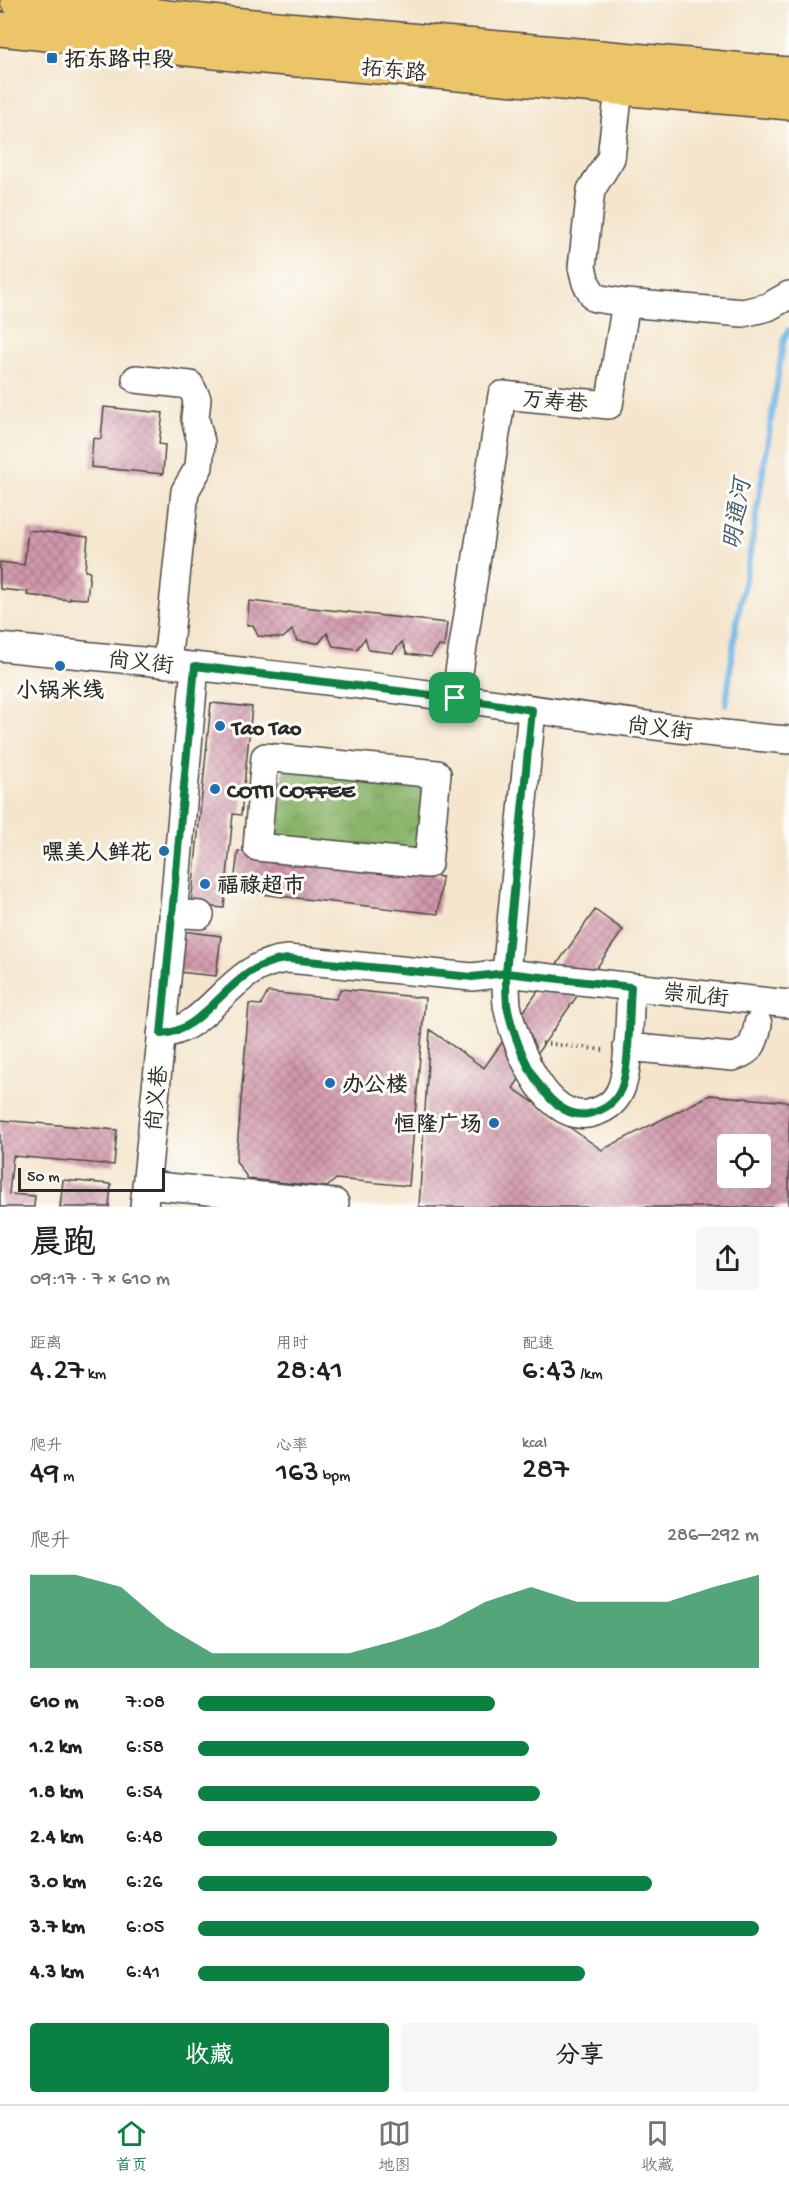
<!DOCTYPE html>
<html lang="zh">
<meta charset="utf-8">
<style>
:root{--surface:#fff;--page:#f6f6f6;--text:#202124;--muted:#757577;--line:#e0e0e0;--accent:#0b8043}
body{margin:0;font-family:"Gochi Hand","LXGW WenKai TC",sans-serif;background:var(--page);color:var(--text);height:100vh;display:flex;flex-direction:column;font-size:22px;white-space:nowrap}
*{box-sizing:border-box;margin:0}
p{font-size:20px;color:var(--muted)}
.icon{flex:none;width:33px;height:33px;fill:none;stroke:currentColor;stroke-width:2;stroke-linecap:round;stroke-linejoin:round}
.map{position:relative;height:1207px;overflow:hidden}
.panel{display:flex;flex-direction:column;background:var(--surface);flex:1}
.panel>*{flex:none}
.fabs{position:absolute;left:717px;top:1134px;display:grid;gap:12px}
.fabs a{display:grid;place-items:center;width:54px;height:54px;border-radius:6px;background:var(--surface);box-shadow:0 6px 24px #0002;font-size:30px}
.scale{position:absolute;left:18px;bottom:15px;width:147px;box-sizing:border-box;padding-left:6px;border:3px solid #2b2b2b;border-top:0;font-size:16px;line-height:21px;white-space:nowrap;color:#2b2b2b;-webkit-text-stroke:4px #fdfcf7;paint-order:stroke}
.pin{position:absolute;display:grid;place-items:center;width:51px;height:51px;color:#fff;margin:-26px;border-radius:12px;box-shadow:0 3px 9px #0006}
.round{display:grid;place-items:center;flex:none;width:63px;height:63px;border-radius:6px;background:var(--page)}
.summary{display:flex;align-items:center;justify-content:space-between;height:102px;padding:0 30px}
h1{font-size:33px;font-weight:600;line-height:45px}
.metrics{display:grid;grid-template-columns:repeat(3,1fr);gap:9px;height:102px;padding:6px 30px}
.metrics div{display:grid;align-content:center}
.metrics b{font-size:30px;font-weight:600}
.metrics small{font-size:16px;font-weight:400}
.metrics p{font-size:16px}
.chart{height:168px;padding:12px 30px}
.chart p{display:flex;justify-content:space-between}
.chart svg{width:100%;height:108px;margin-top:6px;fill:var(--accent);opacity:.7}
.primary-button{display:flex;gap:12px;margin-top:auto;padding:12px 30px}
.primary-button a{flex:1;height:69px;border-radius:6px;background:var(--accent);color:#fff;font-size:24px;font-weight:600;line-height:69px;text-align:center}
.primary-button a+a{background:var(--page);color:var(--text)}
ul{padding:0 30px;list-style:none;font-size:20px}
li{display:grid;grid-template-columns:96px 72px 1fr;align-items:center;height:45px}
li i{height:15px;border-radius:8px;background:var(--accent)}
.menu{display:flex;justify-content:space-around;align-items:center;height:84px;border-top:2px solid var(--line);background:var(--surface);font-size:16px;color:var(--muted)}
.menu a{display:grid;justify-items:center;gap:3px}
.menu .selected{color:var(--accent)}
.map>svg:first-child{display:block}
.forest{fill:url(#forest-crowns);stroke:#5a704b;stroke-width:1.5}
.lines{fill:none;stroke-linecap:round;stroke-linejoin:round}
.stream{stroke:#6db4e4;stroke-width:6}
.building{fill:url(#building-cross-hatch);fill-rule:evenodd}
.minor-casing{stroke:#494743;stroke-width:30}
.major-casing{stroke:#494743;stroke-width:36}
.path{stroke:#494743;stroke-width:4;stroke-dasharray:1.5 4.5;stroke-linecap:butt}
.minor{stroke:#fff;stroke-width:27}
.major{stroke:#edc569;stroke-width:33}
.route-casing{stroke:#fff;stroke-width:12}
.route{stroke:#0b8043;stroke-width:8}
.poi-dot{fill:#1f6fb2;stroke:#fdfcf7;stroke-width:2}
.labels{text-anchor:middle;stroke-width:6;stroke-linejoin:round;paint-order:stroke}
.poi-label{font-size:22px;font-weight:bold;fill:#2b2b2b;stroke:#fdfcf7;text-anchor:start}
.street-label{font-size:22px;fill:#2b2b2b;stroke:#fdfcf7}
.water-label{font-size:24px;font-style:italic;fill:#425b6c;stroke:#fdfcf7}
</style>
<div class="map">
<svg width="789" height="1207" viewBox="0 0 789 1207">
<defs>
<pattern id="forest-crowns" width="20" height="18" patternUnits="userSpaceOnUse" patternTransform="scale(1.5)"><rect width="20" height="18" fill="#8ab46b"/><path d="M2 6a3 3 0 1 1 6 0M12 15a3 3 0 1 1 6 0" fill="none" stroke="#719358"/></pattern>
<pattern id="building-cross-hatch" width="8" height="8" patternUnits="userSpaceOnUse" patternTransform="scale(1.5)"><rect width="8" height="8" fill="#d298ab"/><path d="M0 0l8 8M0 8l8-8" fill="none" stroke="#ab7c8b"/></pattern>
</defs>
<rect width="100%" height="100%" fill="#fdfcf7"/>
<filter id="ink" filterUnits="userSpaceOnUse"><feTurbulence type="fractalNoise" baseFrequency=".0167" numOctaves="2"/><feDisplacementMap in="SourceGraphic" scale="12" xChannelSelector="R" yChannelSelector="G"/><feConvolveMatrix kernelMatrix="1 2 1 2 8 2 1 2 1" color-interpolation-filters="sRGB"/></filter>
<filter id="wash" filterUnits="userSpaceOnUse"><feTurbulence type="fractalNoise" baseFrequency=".008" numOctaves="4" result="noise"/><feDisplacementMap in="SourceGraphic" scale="24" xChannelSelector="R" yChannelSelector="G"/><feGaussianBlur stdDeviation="1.35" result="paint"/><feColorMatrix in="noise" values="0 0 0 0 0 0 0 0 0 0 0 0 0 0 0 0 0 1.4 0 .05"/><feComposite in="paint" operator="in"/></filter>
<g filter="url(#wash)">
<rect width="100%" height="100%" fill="#f4e5cc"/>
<path class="forest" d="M285,764l147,15 -8,77 -146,-14z"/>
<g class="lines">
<path class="stream" d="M726,705l9,-74 17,-89 32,-204 5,-8"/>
</g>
<g id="blocks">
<path class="building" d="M104,407l59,6 -4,31 6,1 -2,29 -72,-7 2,-29 8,1z
M28,530l60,7 -3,34 5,1 -3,27 -17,-1v2l-43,-5 1,-3 -28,-3v-27l24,3z
M249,601l198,22 -3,24 -5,-1 -8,11 -24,-3 -5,-12 -9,11 -24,-3 -4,-12 -8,11 -24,-3 -6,-13 -8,10 -22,-2 -5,-11 -9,8 -25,-2 -5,-11h-6z
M211,703l41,4 -11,108 -8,-1 -9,94 -33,-3z
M238,851l197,22v3l7,1 -4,37 -205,-23z
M595,910l28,20 -110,158 89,62 108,-55 79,7v105h-370l11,-177 54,38zM728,1144h32v34h-32z
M183,931l38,5 -5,40 -38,-4z
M341,989l84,9 -16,188 -73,-7 -9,8 -79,-8 -12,-18 13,-157 12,1 7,-13 68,7z
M0,1120l117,10 -3,35 -101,-9 -4,38 26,2 -1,11h-34z
M63,1180l48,4 -2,23h-49z"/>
</g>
</g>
<g filter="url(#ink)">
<use href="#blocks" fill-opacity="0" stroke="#494743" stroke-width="1.5"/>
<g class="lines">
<defs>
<path id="minor" d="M619,89l-8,69 -20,32 -9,77 4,16 9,15 31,5
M136,379l54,6 7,14 -2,19 6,24 -2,25 -14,24 -18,173
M0,647c152,15 305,29 456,51 111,16 221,33 333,42
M455,698l47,-303 107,10 17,-102 117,10 25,-6 21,-12
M532,710l-26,263c0,11 0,22 1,32 6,34 36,116 81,109 14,-3 26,-9 32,-23 10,-19 9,-80 11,-104
M265,757l172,17 -9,90 -171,-17z
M173,913l27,2
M161,1034c49,-3 68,-71 127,-75l184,18 34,-4 283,31
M627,1047l106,10c19,-5 22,-15 25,-33
M146,1185l189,18
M144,1207l27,-267 24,-274"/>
<path id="major" d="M17,0l203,23 569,51
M0,29l253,27 536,47"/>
</defs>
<use href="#minor" class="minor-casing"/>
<use href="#major" class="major-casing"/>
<path class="path" d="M542,1043l62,7"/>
<use href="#minor" class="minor"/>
<use href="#major" class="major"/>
</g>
</g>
<g class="lines" filter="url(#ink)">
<defs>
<path id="route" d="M455,698l-260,-32 -34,368c49,-3 68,-71 127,-75l184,18 34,-4c0,11 0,22 1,32 6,34 36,116 81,109 14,-3 26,-9 32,-23 10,-19 9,-80 11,-104l-125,-14 26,-263 -77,-12"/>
</defs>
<use href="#route" class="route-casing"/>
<use href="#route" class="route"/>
</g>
<g class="poi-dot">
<rect x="46" y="52" width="12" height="12" rx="3"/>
<circle cx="60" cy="666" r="6"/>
<circle cx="220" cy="726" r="6"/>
<circle cx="215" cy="789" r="6"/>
<circle cx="164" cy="851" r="6"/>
<circle cx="205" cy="884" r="6"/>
<circle cx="330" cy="1083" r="6"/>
<circle cx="494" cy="1123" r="6"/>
</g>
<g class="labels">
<g class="poi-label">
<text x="64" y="66">拓东路中段</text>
<text x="60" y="697" text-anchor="middle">小锅米线</text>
<text x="232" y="734">Tao Tao</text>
<text x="227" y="797">COTTI COFFEE</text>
<text x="152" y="859" text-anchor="end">嘿美人鲜花</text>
<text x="217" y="892">福禄超市</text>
<text x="342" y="1091">办公楼</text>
<text x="482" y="1131" text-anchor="end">恒隆广场</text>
</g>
<g class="street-label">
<text transform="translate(394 69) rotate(5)" y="8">拓东路</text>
<text transform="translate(555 400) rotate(5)" y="8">万寿巷</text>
<text transform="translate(141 661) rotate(6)" y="8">尚义街</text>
<text transform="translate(660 727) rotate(7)" y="8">尚义街</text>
<text transform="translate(696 994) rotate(6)" y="8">崇礼街</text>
<text transform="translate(155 1098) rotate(-84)" y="8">尚义巷</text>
</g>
<g class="water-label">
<text transform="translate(736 514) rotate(-81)" y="8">明通河</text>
</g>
</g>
</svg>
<div class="fabs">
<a><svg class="icon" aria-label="locate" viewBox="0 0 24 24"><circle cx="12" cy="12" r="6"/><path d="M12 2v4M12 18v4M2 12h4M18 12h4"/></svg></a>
</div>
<div class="scale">50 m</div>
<div class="pin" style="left:455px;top:698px;background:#1e9e55"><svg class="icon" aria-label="arrive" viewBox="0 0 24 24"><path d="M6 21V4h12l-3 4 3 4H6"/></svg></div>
</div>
<section class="panel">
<div class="summary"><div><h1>晨跑</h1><p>09:17 · 7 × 610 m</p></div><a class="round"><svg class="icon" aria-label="share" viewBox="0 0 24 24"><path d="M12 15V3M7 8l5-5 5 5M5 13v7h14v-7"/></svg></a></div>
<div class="metrics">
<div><p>距离</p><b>4.27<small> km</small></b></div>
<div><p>用时</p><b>28:41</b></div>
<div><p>配速</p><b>6:43<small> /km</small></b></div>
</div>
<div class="metrics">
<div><p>爬升</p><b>49<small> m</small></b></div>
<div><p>心率</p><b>163<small> bpm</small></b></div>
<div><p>kcal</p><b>287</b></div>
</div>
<div class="chart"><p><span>爬升</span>286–292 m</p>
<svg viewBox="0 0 160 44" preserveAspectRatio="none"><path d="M0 44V6L10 6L20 11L30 27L40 38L50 38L60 38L70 38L80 33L90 27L100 17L110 11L120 17L130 17L140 17L150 11L160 6V44z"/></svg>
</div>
<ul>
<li><b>610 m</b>7:08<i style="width:53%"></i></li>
<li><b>1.2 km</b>6:58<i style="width:59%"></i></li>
<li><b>1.8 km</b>6:54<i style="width:61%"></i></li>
<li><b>2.4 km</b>6:48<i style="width:64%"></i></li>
<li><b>3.0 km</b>6:26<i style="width:81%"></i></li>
<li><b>3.7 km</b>6:05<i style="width:100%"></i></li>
<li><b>4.3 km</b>6:41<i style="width:69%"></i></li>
</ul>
<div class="primary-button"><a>收藏</a><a>分享</a></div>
</section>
<nav class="menu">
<a class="selected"><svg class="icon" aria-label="home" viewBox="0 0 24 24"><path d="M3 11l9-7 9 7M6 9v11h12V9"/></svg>首页</a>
<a><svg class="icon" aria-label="map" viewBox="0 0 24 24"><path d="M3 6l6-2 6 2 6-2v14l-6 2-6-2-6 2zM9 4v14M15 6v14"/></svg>地图</a>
<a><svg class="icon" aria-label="saved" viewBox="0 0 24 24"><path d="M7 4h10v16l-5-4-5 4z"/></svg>收藏</a>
</nav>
